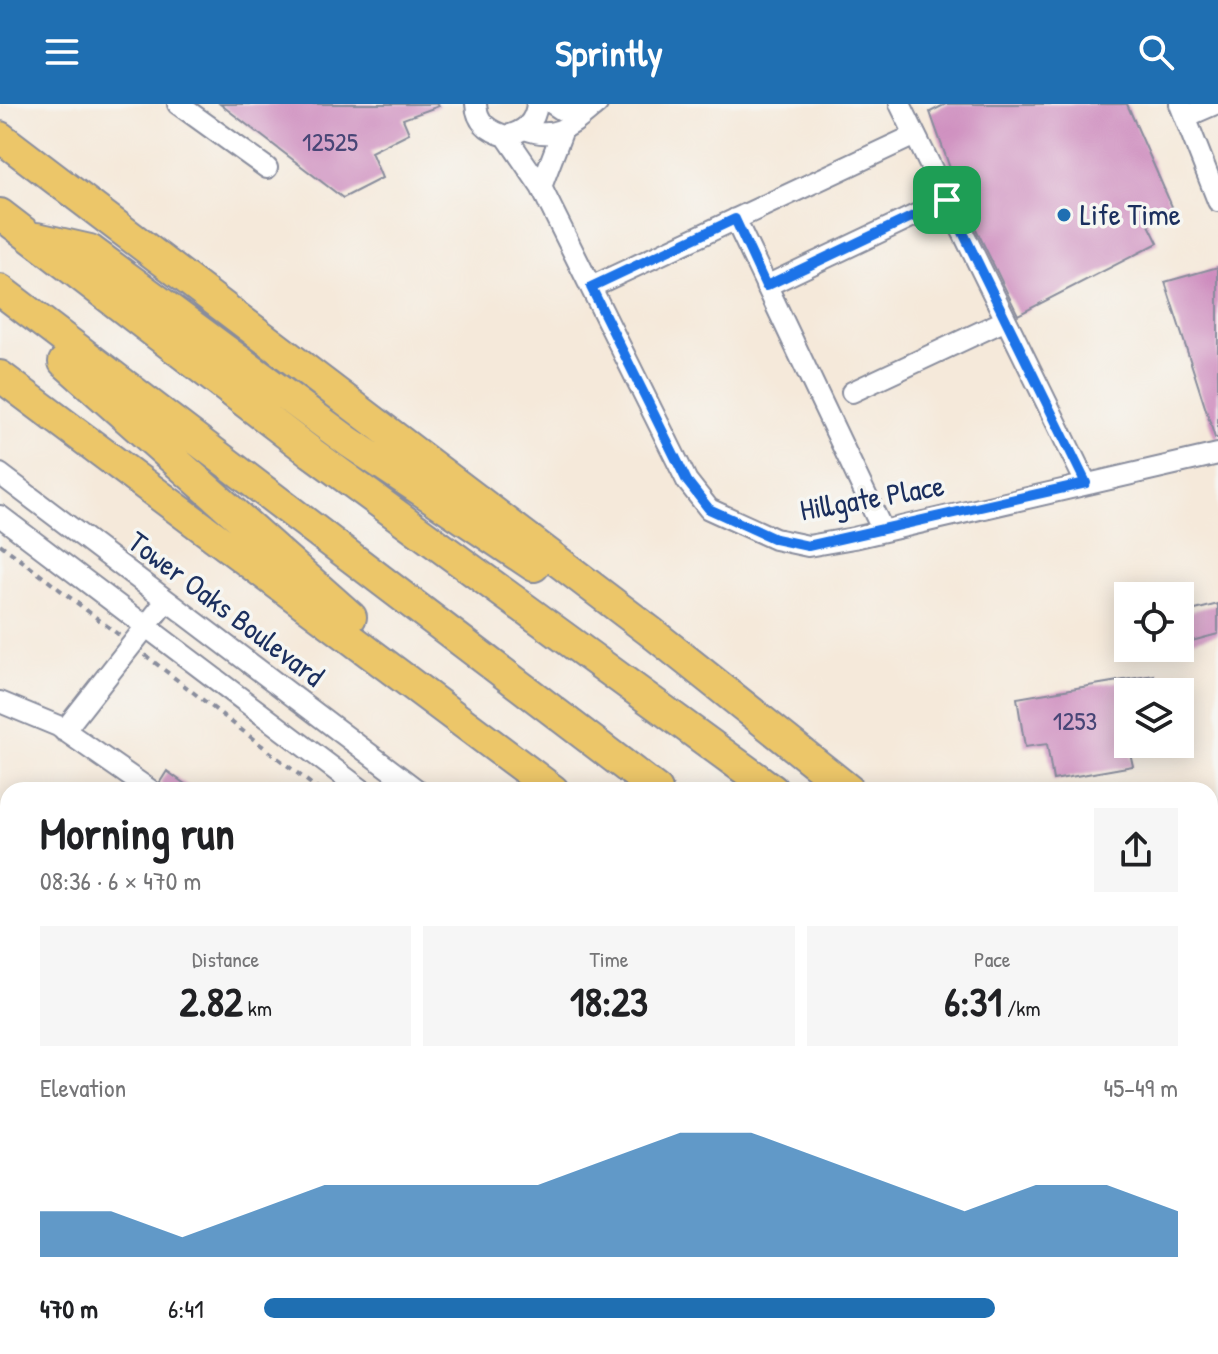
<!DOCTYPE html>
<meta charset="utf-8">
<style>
:root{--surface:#fff;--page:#f6f6f6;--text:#202124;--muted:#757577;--accent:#1f6fb2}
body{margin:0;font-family:"Patrick Hand",sans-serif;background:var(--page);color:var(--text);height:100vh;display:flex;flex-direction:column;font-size:30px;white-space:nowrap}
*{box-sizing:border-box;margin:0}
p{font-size:26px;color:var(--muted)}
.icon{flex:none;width:44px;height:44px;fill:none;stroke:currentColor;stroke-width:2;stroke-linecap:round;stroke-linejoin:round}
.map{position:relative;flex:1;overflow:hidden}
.details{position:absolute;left:0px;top:678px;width:1218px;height:572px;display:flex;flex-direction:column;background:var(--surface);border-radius:24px 24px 0 0;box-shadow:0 4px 20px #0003}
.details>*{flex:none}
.controls{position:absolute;left:1114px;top:478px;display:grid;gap:16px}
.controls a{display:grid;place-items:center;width:80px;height:80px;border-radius:0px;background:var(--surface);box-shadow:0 4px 20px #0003;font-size:40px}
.pin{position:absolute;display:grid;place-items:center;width:68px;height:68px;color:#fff;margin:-34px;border-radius:16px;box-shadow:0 4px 12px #0006}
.round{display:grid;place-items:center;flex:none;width:84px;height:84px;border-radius:0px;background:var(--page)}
.head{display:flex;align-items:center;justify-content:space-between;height:136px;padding:0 40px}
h1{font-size:44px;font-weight:800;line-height:60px}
.stats{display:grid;grid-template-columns:repeat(3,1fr);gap:12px;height:136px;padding:8px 40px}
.stats div{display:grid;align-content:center;border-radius:0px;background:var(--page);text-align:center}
.stats b{font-size:40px;font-weight:800}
.stats small{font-size:22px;font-weight:400}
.stats p{font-size:22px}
.chart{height:224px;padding:16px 40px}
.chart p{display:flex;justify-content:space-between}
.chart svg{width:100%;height:144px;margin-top:8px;fill:var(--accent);opacity:.7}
ul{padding:0 40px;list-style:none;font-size:26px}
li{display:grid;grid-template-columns:128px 96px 1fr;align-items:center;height:60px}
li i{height:20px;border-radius:10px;background:var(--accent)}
header{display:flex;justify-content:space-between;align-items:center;height:104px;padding:0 40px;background:var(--accent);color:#fff;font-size:36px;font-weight:800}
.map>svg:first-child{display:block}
.forest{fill:url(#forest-firs);stroke:#447068;stroke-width:2}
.building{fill:#ce8cbe}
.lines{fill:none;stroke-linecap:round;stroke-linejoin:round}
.minor-casing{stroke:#888c9c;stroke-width:24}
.highway-casing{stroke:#888c9c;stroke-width:34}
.path{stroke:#888c9c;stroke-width:4;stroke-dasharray:6 6;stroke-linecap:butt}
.minor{stroke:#fff;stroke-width:20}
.highway{stroke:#ecc669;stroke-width:30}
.route-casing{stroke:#fff;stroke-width:16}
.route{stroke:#1a73e8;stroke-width:10}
.poi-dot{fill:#1f6fb2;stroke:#f6f6f2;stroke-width:3}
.labels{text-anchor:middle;stroke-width:7;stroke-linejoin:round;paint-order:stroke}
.number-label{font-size:26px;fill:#484676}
.poi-label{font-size:30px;fill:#1b2f5e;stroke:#f6f6f2;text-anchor:start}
.street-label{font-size:30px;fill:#1b2f5e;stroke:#f6f6f2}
</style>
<header><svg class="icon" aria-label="menu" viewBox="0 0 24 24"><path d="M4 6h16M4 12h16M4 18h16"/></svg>Sprintly<svg class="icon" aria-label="search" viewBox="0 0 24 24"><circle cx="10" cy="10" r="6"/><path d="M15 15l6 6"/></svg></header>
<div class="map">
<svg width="1218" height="1250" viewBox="0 0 1218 1250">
<defs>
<pattern id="forest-firs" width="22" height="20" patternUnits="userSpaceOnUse" patternTransform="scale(2)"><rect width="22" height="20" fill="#6eb072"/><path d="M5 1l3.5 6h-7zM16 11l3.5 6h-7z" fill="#5a9061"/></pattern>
</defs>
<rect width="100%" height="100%" fill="#f6f6f2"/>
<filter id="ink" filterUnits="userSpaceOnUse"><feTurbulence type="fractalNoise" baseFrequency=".0125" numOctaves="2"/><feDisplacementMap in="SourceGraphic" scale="16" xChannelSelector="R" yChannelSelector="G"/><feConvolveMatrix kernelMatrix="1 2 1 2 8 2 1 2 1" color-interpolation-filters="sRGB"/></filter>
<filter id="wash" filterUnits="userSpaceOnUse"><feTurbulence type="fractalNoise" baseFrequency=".006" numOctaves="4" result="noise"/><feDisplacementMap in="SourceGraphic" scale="32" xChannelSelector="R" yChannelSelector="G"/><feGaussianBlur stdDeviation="1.8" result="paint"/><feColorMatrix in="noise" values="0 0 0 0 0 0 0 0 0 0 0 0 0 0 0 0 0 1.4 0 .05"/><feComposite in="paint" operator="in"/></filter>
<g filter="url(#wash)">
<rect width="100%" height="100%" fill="#f5e9da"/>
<path class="forest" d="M0,834l8,8v400h43l4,8h-55z
M439,1242h85l2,8h-75z
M685,1242h482l11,8h-493z"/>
<g id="blocks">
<path class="building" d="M220,0h218l1,2 -36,13 6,14 -38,19 11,26 -39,20z
M946,0h181l46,105 -26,12 11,22 -140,72 -58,-119 -30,-84z
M1218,163v171h-3l-50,-156z
M1218,500v30l-30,8 -8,-28z
M1154,571l3,17h-29v52l5,22 -80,14 -6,-36 -22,3 -8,-49z
M167,667l26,19h-30l-3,-8z"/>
</g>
</g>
<g filter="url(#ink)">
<use href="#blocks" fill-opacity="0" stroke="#888c9c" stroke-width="2"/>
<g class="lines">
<defs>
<path id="minor" d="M178,0l89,64
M476,0c1,19 13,27 30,32 18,-4 29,-13 31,-32
M553,0l9,6 27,-6
M900,0l186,379
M1180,0l38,97
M1185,13l30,-13
M525,25c32,13 48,-6 72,-25
M506,32l35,51 146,294 22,28 66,30 33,7 46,-8 364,-84
M541,83l21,-55
M735,115l148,312
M766,182l181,-86
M591,183l324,-152
M852,288l154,-72
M0,370l417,316
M0,412l362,274
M0,598l58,24 92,64
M64,627l102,-130
M577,1242l2,8
M617,1242l2,8"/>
<path id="highway" d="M0,33l651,495 198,158
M0,110l312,239 461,337
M37,134l53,12 259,192 185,124
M0,186l657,500
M64,258l287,255
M0,272l553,414
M1210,951l8,5
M1210,998l8,5
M1210,1071l8,5
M1210,1132l8,5"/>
</defs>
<use href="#minor" class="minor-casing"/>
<use href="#highway" class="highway-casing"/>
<path class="path" d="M0,440l119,91
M145,551l174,135
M550,1250l2,-8"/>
<use href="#minor" class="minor"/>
<use href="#highway" class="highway"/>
</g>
</g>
<g class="lines" filter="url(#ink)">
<defs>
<path id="route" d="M947,96l139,283 -278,63 -33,-7 -66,-30 -22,-28 -96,-194 144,-68 31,67z"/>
</defs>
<use href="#route" class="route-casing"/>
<use href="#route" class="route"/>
</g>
<circle class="poi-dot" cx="1064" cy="111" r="8"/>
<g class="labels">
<g class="number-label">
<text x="330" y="47">12525</text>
<text x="1075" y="626">1253</text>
</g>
<g class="poi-label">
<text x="1080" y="121">Life Time</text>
</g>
<g class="street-label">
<text transform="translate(872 394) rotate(-10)" y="10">Hillgate Place</text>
<text transform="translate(226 505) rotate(37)" y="10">Tower Oaks Boulevard</text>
</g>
</g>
</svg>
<div class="controls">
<a><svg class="icon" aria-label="locate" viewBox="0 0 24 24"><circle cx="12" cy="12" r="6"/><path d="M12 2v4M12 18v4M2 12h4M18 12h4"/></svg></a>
<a><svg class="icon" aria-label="layers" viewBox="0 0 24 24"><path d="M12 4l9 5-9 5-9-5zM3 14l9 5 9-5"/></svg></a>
</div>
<div class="pin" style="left:947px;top:96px;background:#1e9e55"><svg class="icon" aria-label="arrive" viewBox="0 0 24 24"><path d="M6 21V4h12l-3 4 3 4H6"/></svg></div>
<section class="details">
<div class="head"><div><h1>Morning run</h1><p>08:36 · 6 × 470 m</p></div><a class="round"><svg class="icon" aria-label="share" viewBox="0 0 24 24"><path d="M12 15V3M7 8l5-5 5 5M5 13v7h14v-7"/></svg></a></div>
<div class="stats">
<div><p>Distance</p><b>2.82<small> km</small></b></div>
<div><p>Time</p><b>18:23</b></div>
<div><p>Pace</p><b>6:31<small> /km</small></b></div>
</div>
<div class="chart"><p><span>Elevation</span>45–49 m</p>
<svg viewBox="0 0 160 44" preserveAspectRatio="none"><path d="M0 44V30L10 30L20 38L30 30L40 22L50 22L60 22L70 22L80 14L90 6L100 6L110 14L120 22L130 30L140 22L150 22L160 30V44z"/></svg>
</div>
<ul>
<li><b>470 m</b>6:41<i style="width:80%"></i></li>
</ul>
</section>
</div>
